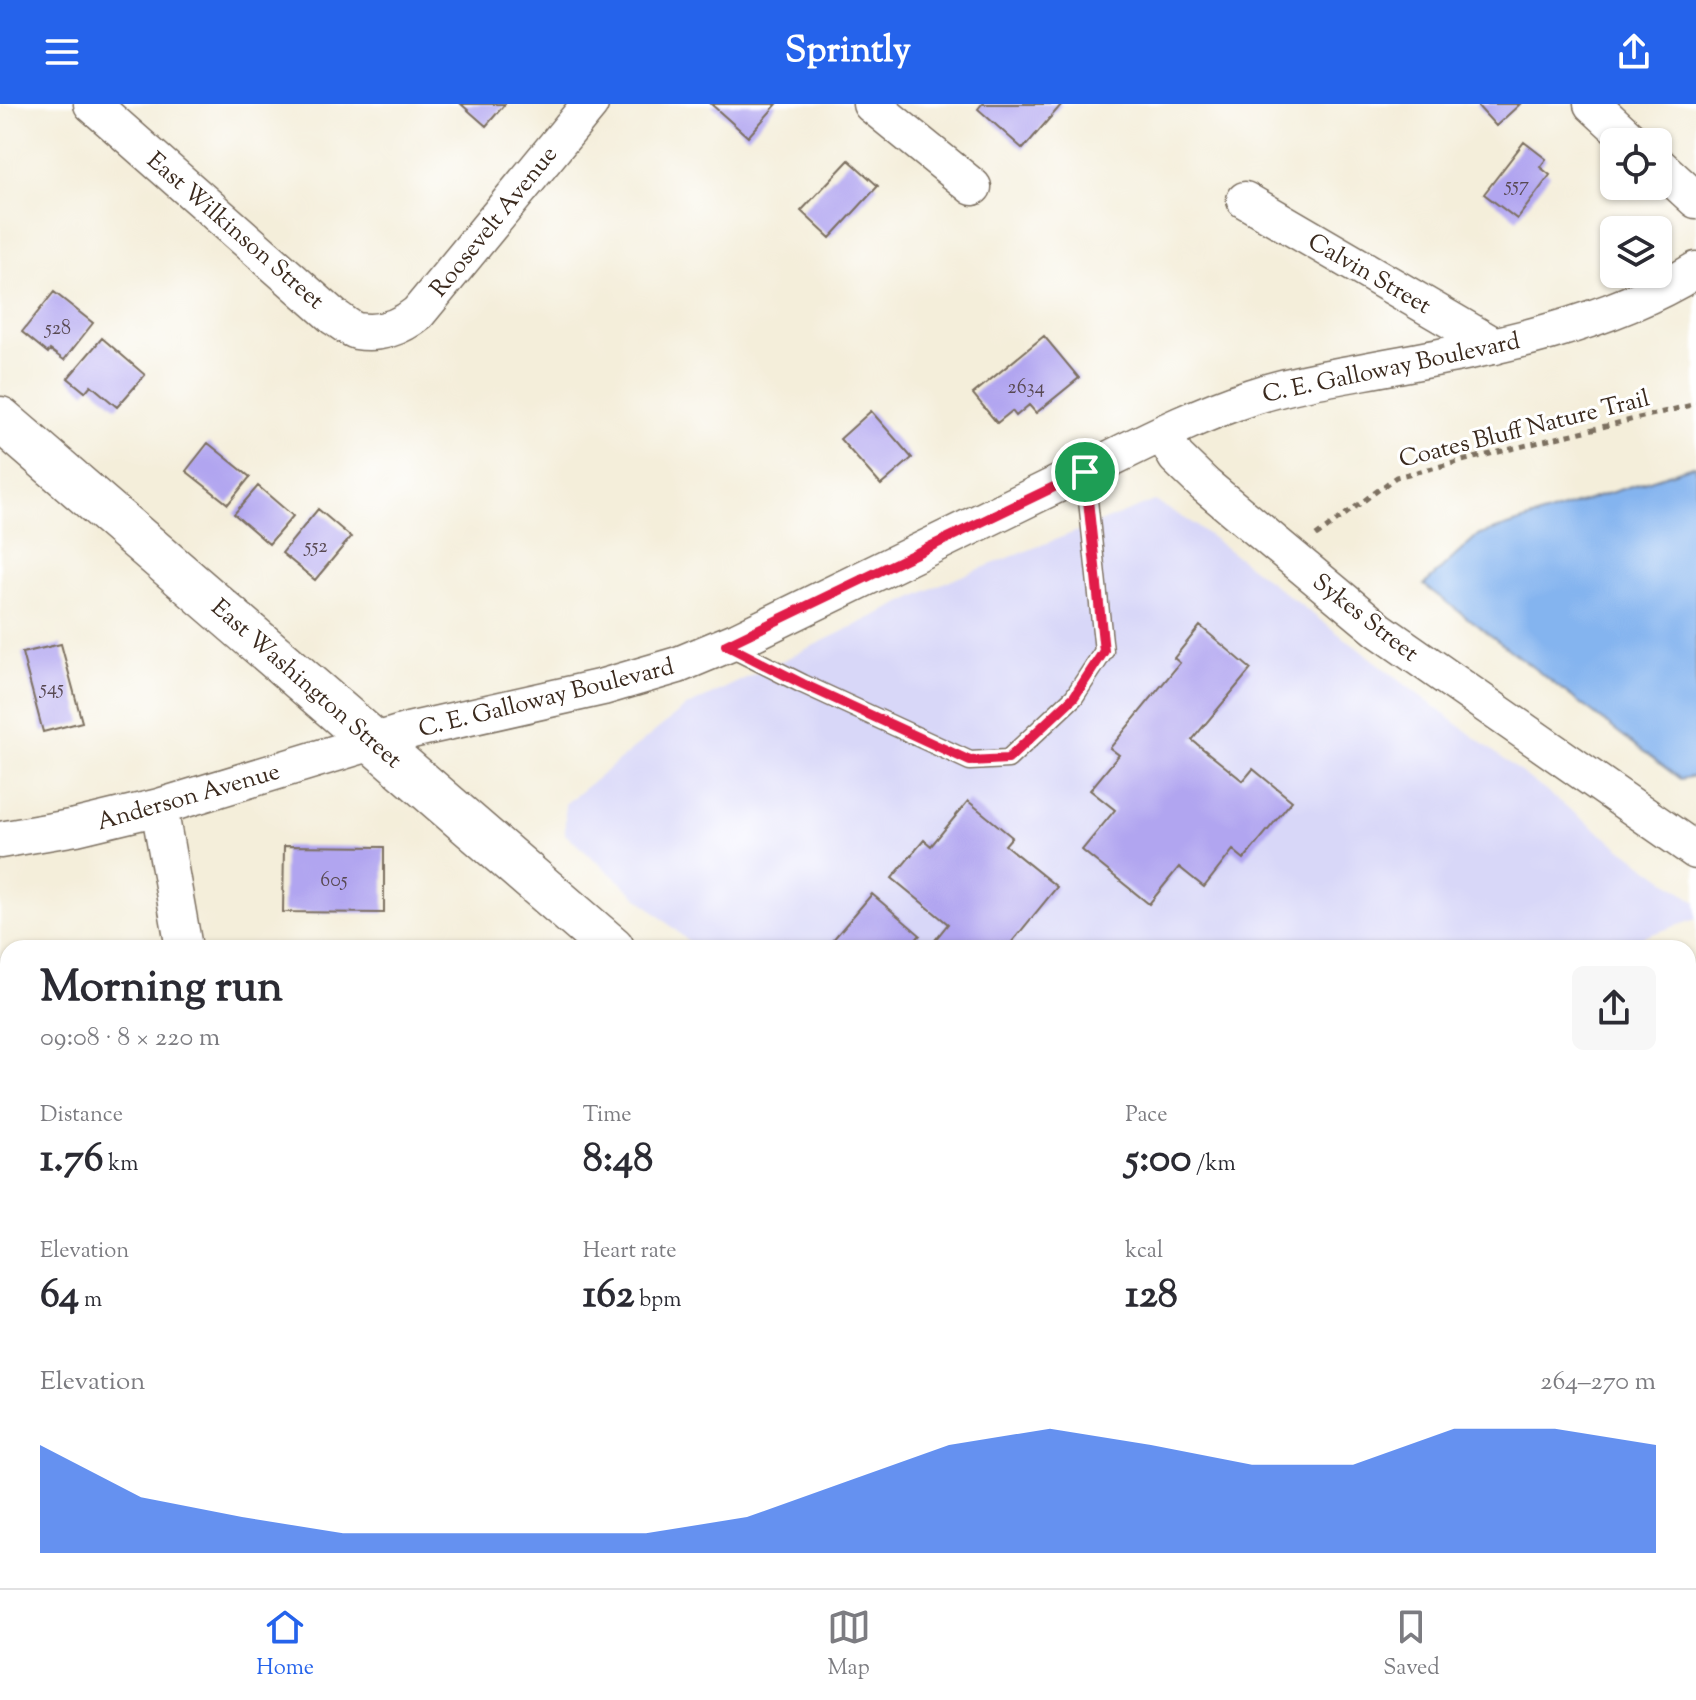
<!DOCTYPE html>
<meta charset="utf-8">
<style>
:root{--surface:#fff;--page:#f7f7f7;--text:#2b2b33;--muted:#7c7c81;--line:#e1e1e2;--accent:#2563eb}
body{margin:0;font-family:"Sorts Mill Goudy",serif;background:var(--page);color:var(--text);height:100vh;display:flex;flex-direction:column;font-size:30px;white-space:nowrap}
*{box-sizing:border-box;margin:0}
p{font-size:26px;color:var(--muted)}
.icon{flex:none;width:44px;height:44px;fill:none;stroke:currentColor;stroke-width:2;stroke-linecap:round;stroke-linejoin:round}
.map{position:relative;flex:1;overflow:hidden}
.side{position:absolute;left:0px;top:836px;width:1696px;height:648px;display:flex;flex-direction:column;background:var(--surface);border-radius:24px 24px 0 0;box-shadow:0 2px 6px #0004}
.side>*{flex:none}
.controls{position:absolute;left:1600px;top:24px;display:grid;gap:16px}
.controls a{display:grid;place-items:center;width:72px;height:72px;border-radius:12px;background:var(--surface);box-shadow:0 2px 6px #0004;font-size:40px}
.pin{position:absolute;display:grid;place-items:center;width:68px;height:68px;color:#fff;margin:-34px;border:4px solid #fff;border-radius:50%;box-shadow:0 2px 8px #0007}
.round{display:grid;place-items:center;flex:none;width:84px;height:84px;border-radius:12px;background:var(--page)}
.head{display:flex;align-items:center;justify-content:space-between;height:136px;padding:0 40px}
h1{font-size:44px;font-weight:700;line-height:60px}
.metrics{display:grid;grid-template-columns:repeat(3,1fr);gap:12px;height:136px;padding:8px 40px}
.metrics div{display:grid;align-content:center}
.metrics b{font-size:40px;font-weight:700}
.metrics small{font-size:22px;font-weight:400}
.metrics p{font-size:22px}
.chart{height:224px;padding:16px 40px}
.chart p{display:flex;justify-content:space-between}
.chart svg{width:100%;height:144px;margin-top:8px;fill:var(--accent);opacity:.7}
header{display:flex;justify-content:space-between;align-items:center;height:104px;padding:0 40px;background:var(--accent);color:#fff;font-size:36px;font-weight:700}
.tabs{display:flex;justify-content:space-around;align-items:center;height:112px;border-top:2px solid var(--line);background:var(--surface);font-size:22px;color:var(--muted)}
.tabs a{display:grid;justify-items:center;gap:4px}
.tabs .active{color:var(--accent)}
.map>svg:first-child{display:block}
.built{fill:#d8d7f8}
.water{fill:#84b4ef;stroke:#606f86;stroke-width:2}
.building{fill:#b1a5f0}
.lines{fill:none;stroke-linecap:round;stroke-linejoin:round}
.lane-casing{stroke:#7c6f60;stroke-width:21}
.street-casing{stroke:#7c6f60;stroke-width:39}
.secondary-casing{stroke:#7c6f60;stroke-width:47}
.path{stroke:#7c6f60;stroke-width:5;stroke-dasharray:6 6;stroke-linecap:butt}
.lane{stroke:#fff;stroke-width:18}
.street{stroke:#fff;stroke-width:36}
.secondary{stroke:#fff;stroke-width:44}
.route-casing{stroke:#fff;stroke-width:16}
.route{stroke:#e11d48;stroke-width:10}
.labels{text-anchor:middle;stroke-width:6;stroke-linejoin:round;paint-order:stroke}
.number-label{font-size:20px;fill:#584952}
.street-label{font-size:24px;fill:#3b2a1e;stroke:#fff}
</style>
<header><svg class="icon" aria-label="menu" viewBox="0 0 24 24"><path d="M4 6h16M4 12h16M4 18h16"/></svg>Sprintly<svg class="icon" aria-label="share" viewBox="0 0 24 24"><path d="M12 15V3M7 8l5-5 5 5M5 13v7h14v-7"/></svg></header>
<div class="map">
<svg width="1696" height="1484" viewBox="0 0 1696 1484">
<rect width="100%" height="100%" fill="#fff"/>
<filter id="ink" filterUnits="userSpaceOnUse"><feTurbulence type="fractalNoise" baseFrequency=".0125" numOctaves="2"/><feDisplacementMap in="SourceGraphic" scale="16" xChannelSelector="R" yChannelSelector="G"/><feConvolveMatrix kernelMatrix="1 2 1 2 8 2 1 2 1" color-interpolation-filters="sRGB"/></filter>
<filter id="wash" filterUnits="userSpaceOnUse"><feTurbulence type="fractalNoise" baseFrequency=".006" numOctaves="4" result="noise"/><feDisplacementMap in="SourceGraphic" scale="32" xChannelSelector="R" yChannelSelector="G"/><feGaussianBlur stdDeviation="1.8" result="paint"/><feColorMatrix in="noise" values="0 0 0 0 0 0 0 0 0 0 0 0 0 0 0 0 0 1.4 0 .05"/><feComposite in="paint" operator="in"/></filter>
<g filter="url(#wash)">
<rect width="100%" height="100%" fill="#f4eeda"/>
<path class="built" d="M1155,397l39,23 420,319 82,59v17l-85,29h-915l-131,-114v-30l119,-96 257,-124z"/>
<path class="water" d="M1696,361v311l-16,3 -256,-194 53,-49z"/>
<g id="blocks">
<path class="building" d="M461,0h44l-19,22z
M711,0h66l-29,33z
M982,0h80l-39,45 -45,-40z
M1476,0h44l-24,22z
M1524,38l22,17 -6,8 10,8 -33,44 -33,-25z
M849,56l29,26 -48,52 -29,-27z
M54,188l39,31 -29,37 -14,-10 -2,3 -26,-21z
M1044,232l35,42 -43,35 -7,-8 -13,11 -4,-5 -15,12 -24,-29z
M102,234l43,37 -28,32 -26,-22 -6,7 -17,-14z
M871,307l41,47 -31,27 -41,-46z
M208,339l42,34 -22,27 -42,-33z
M258,382l35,30 -24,28 -35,-30z
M318,405l33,28 -36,43 -33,-27z
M1200,522l51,43 -59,71 51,41 10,-12 39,32 -48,58 -11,-9 -29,37 -25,-20 -30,37 -67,-54 33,-40 -25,-20 29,-35 -9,-7 70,-85 -6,-5z
M61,540l21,78 -39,10 -21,-79z
M968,697l44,36 -7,8 52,42 -50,61h-72l-4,-3 17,-21 -56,-46 32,-38 7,6z
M284,742l100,1v66l-101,-1z
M872,790l48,41 -11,13h-83z
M1696,974v42l-8,4v-42z
M77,1476h19l17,8h-40z
M225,1476h50l-6,8h-33z
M393,1476h60l-8,8h-45z
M643,1476h56l7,8h-72z
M1198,1476l7,8h-17z
M1468,1476h71l-2,8h-68z"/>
</g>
</g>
<g filter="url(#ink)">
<use href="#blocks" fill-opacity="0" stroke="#7c6f60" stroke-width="2"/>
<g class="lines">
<defs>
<path id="lane" d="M727,542l76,38 167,77 38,-2 66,-62 30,-46 -19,-179
M305,1484l4,-8"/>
<path id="street" d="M92,0l242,213c7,4 15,12 23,14 22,4 44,-4 61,-18l172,-209
M871,0l102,83
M1592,0l41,38
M1658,61l38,35
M1245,96l250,146
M1163,330l13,23 29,28 174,145 317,221
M159,703l25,141
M0,736l76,-13 83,-20 253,-77 191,-43 75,-22 60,-25c107,-52 213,-104 320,-156 64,-30 126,-65 193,-87 46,-15 94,-22 141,-31 103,-19 214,-40 304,-96
M1688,1117l8,-3
M0,1305l8,-11
M840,1484l11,-8"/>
<path id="secondary" d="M0,315l612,529
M1034,1476l4,8"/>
</defs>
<use href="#lane" class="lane-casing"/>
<use href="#street" class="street-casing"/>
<use href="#secondary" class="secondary-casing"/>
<path class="path" d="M1316,432l80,-59 300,-73"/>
<use href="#lane" class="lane"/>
<use href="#street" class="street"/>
<use href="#secondary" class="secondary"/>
</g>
</g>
<g class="lines" filter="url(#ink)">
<defs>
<path id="route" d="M1085,368l19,179 -30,46 -66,62 -38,2 -167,-77 -77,-39z"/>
</defs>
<use href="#route" class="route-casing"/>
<use href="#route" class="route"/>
</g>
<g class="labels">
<g class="number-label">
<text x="1517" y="87">557</text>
<text x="58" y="230">528</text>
<text x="1026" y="289">2634</text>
<text x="316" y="448">552</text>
<text x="52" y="590">545</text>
<text x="334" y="782">605</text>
</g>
<g class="street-label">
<text transform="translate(493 117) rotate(-51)" y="8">Roosevelt Avenue</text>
<text transform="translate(236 126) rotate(41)" y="8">East Wilkinson Street</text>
<text transform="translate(1370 169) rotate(30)" y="8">Calvin Street</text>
<text transform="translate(1391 263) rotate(-12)" y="8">C. E. Galloway Boulevard</text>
<text transform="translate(1524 324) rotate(-14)" y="8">Coates Bluff Nature Trail</text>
<text transform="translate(1366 513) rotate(38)" y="8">Sykes Street</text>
<text transform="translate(307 579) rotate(41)" y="8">East Washington Street</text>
<text transform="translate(546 593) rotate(-14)" y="8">C. E. Galloway Boulevard</text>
<text transform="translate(188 692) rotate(-16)" y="8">Anderson Avenue</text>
</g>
</g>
</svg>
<div class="controls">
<a><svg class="icon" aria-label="locate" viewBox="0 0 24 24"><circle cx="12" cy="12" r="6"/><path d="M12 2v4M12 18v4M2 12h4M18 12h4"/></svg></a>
<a><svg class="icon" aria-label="layers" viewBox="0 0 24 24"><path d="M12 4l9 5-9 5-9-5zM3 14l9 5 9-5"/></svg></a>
</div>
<div class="pin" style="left:1085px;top:368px;background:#1e9e55"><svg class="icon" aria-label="arrive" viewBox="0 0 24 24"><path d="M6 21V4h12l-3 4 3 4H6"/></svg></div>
<section class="side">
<div class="head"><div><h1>Morning run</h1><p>09:08 · 8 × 220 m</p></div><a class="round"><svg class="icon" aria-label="share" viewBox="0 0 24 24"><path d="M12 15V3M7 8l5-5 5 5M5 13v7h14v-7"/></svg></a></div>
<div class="metrics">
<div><p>Distance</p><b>1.76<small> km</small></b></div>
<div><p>Time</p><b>8:48</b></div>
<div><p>Pace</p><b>5:00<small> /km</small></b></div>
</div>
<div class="metrics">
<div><p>Elevation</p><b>64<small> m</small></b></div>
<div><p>Heart rate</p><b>162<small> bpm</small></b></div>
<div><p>kcal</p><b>128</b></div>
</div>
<div class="chart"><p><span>Elevation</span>264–270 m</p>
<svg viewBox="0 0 160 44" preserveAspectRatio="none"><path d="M0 44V11L10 27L20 33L30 38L40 38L50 38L60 38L70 33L80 22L90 11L100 6L110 11L120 17L130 17L140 6L150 6L160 11V44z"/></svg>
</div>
</section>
</div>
<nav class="tabs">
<a class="active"><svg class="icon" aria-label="home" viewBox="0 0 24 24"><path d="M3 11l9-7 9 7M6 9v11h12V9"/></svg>Home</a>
<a><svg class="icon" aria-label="map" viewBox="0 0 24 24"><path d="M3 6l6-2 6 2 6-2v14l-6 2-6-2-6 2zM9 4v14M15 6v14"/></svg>Map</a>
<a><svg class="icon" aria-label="saved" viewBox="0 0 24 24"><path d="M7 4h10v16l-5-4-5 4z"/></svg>Saved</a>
</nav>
